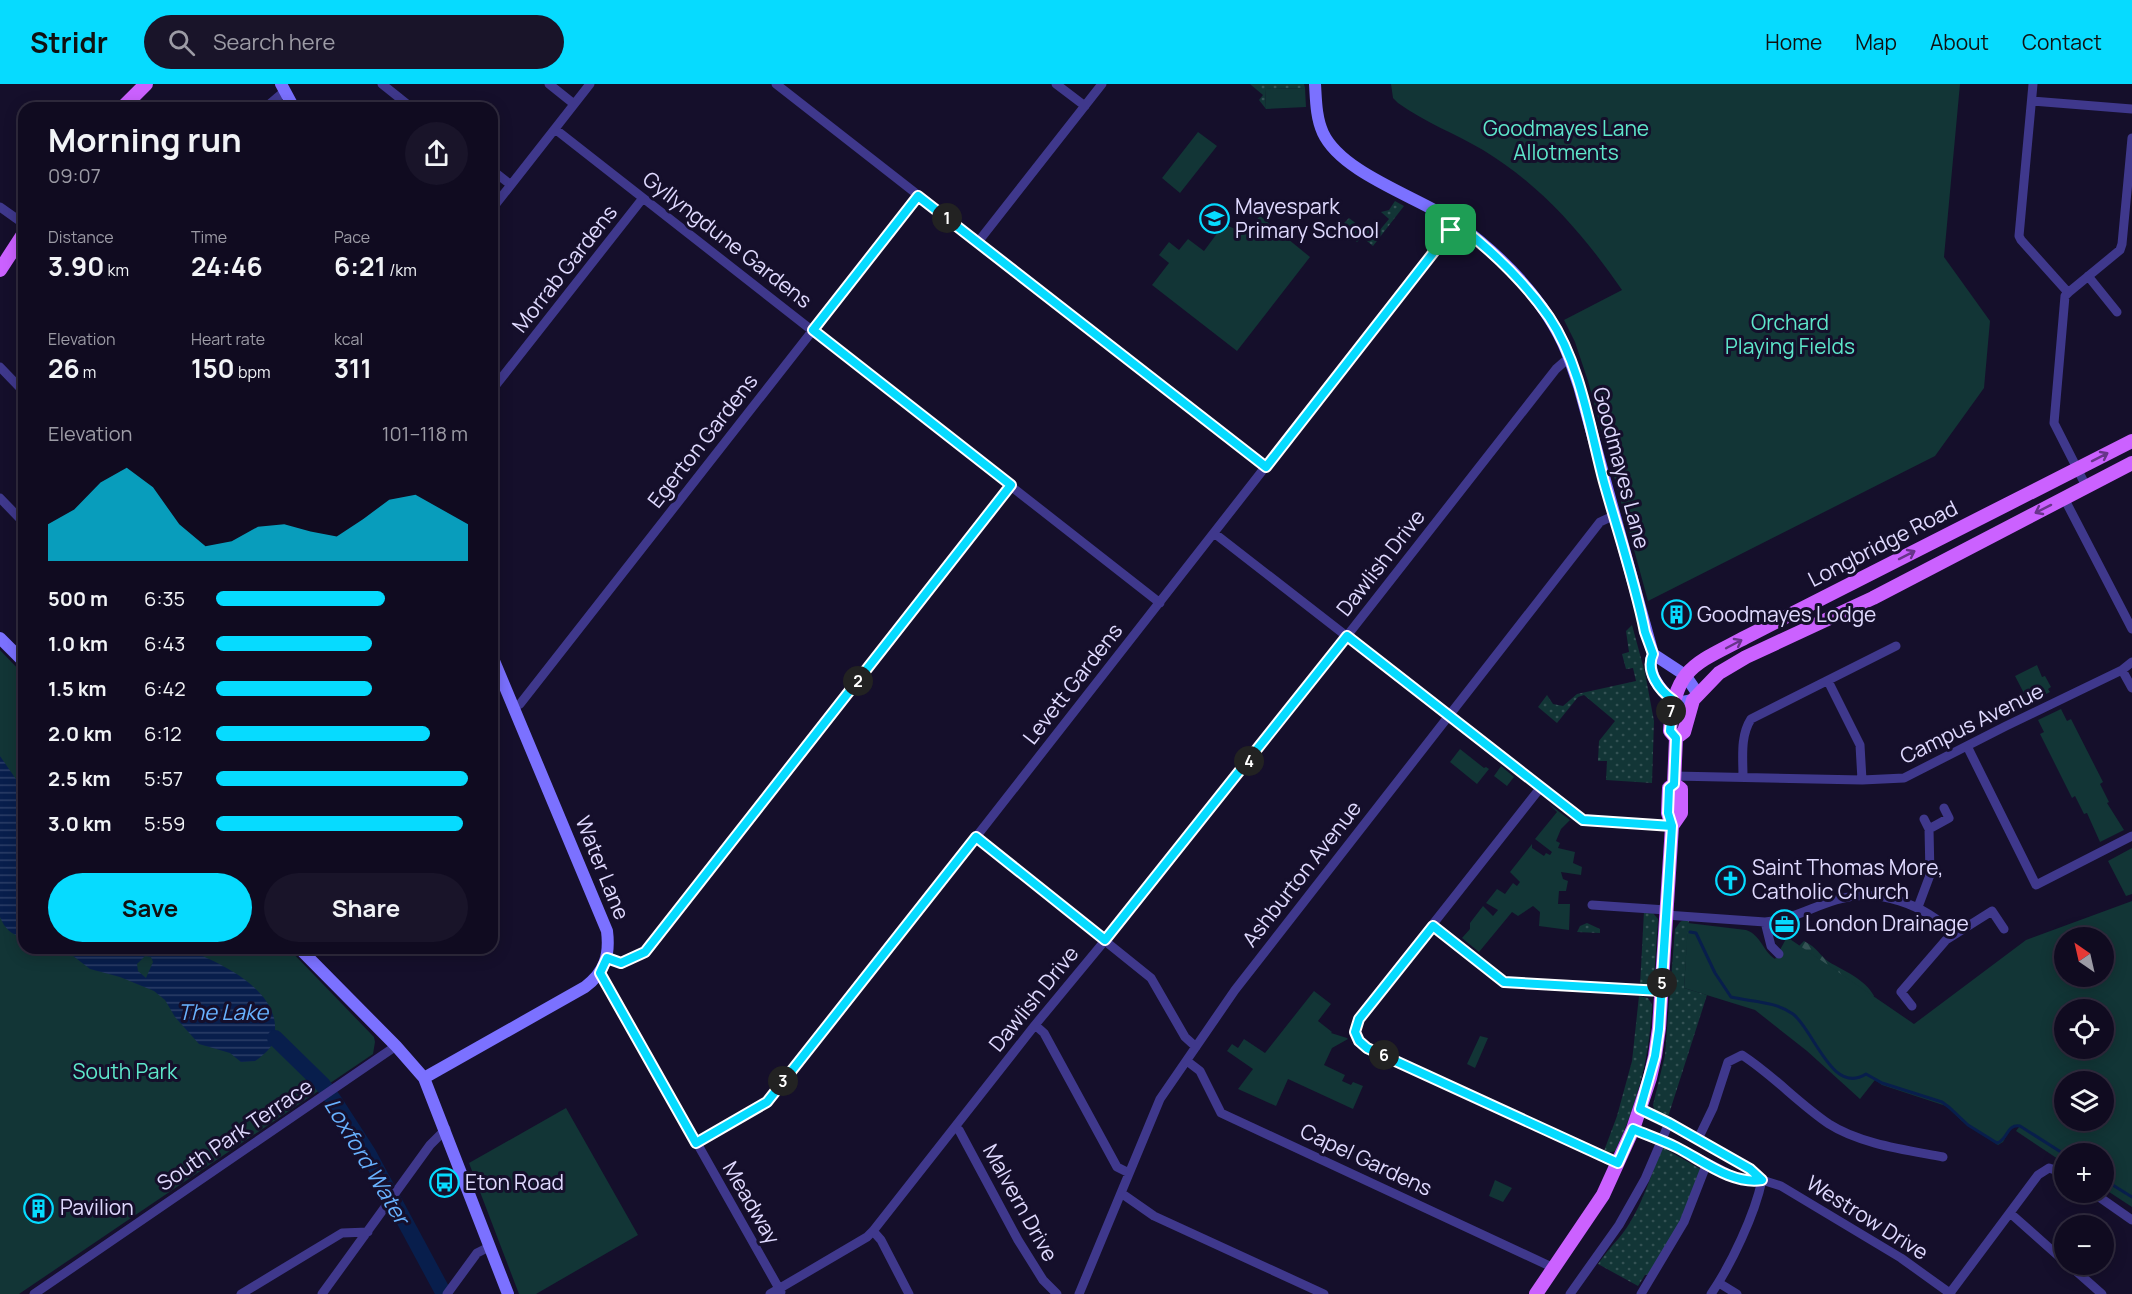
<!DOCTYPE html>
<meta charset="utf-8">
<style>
:root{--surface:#100b20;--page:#191429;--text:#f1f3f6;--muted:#9c9ba5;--line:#302b3e;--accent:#06dbff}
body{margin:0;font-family:Manrope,sans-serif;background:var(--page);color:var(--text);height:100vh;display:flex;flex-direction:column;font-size:22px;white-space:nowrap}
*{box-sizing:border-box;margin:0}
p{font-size:20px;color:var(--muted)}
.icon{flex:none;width:33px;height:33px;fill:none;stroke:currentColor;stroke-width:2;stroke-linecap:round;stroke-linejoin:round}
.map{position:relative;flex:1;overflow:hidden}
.side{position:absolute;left:18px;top:18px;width:480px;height:852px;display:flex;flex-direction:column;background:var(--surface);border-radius:18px;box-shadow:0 3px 15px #0003,0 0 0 2px var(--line)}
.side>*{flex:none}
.needle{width:39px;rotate:326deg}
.fabs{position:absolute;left:2054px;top:843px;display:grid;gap:12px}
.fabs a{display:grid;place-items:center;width:60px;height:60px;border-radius:50%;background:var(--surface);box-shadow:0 3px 15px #0003,0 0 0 2px var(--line);font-size:30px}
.pin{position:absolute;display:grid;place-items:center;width:51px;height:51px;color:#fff;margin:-26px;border-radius:12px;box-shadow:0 3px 9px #0006}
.km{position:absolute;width:30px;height:30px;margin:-15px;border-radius:50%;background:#222;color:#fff;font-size:16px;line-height:30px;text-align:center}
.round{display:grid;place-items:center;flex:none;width:63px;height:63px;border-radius:32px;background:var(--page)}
.overview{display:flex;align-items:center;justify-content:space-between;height:102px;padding:0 30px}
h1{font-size:33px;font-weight:700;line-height:45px}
.stats{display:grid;grid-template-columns:repeat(3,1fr);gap:9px;height:102px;padding:6px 30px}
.stats div{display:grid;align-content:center}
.stats b{font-size:26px;font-weight:700}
.stats small{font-size:16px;font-weight:400}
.stats p{font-size:16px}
.chart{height:168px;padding:12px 30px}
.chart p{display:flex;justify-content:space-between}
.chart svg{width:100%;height:108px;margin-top:6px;fill:var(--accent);opacity:.7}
.action{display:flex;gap:12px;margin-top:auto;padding:12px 30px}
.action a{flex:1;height:69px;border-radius:36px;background:var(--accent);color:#111;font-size:24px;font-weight:700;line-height:69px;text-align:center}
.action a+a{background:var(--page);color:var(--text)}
ul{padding:0 30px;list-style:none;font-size:20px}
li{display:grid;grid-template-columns:96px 72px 1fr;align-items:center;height:45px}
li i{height:15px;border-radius:8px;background:var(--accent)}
header{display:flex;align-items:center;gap:36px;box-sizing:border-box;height:84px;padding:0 30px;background:var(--accent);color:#111}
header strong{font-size:28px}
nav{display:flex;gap:33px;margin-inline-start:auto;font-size:21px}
.search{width:420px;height:54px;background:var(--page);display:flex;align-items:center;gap:15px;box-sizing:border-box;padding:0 21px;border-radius:33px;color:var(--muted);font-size:22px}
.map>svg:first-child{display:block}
.grass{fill:url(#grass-dots)}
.forest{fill:url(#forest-firs)}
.green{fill:#123536;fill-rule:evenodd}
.water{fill:url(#water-rules);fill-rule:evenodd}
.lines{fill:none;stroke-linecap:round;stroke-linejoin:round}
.stream{stroke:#081e4c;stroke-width:3}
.river{stroke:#081e4c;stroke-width:16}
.street{stroke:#3f388c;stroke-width:9}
.secondary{stroke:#7b71ff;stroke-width:12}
.primary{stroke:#cb61ff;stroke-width:14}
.oneway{stroke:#67348a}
.route-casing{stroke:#fff;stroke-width:12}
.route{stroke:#06dbff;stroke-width:8}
.labels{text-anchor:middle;stroke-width:6;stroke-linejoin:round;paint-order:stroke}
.park-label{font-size:21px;fill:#5ee7cb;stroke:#150f2b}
.poi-label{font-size:21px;fill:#e0daff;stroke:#150f2b;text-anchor:start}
.street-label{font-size:21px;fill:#e0daff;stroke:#150f2b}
.water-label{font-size:22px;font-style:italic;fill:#68b2ff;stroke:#150f2b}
</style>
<header>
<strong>Stridr</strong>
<div class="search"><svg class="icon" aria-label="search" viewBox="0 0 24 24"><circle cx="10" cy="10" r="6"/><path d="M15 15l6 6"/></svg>Search here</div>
<nav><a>Home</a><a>Map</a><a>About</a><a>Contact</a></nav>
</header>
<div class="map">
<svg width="2132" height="1210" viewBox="0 0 2132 1210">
<defs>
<pattern id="grass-dots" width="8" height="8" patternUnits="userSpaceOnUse" patternTransform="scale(1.5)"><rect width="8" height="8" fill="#123536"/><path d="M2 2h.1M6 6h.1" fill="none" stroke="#345254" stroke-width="1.8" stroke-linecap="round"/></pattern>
<pattern id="forest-firs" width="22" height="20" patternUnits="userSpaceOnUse" patternTransform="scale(1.5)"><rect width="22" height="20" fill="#123536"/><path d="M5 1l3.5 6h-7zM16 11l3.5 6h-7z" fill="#345254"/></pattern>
<pattern id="water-rules" width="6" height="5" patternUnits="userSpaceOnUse" patternTransform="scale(1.5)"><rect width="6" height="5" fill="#081e4c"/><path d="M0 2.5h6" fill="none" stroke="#2c3e67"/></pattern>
</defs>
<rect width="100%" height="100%" fill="#150f2b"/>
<path class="grass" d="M1250,0h54l1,4 -40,1 1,20 -7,-9 4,-5z
M1395,117l9,5 -31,40 -11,-9 -5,5 -13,-11v-8l5,-5 14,11 5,-6 11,8 10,-12 -8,-7 8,-2z
M1632,541l13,48 9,48 -2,62 -46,-3 1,-19h-9l1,-20 16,-20 -31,-26 -6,2 -21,26 -19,-16 9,-12 6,9 10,2 14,-12 59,-13 -3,-13 -7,1 -4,-15 7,-2 -3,-21z
M1644,827l9,2 5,6 -4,59c-2,6 -7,8 -14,8z
M1685,835h4l-5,69 23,7 -40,125 -12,-8 -2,-7 12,-50 10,-126 5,-7z
M1587,839l13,6v4l-23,-1 3,-6z
M1639,912l9,2 4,6c-2,51 -14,98 -35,143l-2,4 -7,2 -4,-2 13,-35 15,-55z
M1662,1063l40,23 -23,54 -30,50 -4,1 -7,11 -40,-22c6,-9 13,-17 21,-26 21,-25 31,-60 43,-91z"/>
<path class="forest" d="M1804,857c14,7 15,14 25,21 15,9 36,17 45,34l-2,2 -74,-51z"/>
<path class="green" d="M1391,0h569l-16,173 46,64 -6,67 -49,68 -287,145 -60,-220 -13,-39 -11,-22 58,-30c-38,-55 -81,-105 -139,-140 -27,-16 -59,-28 -85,-47l-5,-5z
M1305,4l1,19 -40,2 -1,-20z
M1198,48l19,14 -37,47 -18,-15z
M1260,132l50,41 -73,94 -85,-66 17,-22 -10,-8 10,-13 10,8 9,-11 16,12 20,-27c19,9 22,8 36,-8z
M0,566l24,25v273h264l86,89 1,5 -2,12 -354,240h-19z
M2037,581l5,12 3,-1 6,11 -3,2 2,3 -21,11 -14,-27z
M2061,625l6,12 4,-2 32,63 -3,2 9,18 -2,1 17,27 -24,12 -13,-29 -3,1 -9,-18 -3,2 -32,-64 4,-2 -6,-12z
M1460,665l24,19 2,-1 3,2 -12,15 -27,-22z
M1501,682l13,11 -7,9 -13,-10z
M1549,720l21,16 -9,9 -5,12 4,2 -2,5 17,4 -2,11 9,4 -1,8 -20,-3 2,7 5,2 -2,10h-7l-1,13h12l-1,26 -30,-4 1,-14 -7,-6 -15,10 -6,-4 -33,40 -17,-14 8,-9v-6l13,-17 10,10 5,-6 -12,-7 11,-14 8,5 8,-11 4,3 3,-4 -10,-10 22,-28v4l12,8 2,-3 4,2 2,-3 -17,-13 22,-27z
M2132,764v46l-6,2 -18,-35z
M2132,817v306l-29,-19v-34h-39v9l-48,-32 3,-4h-8l-8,15 -5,3 -36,-24 -16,-15 -64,-21 -7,-5 -15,19 -53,-48 -52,-41 -71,-22 4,-65 58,7c15,5 16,20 29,29l12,-22 127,87 112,-84zM2064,854h39v38h-39zM2064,926h39v38h-39zM2064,998h39v38h-39z
M1314,907l17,13 -13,17 14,11 -1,1 16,5 1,1 -16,9 -8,17 21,10 -3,6 9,4 2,-3 10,4 -10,23 -65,-30 -12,27 -38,-17 15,-20 -26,-18 5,-7 6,4 6,-9 21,14z
M1480,952l8,2 -13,30 -8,-4z
M566,1024l72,127 -102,59h-17l-50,-131z
M1495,1096l17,8 -9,14 -14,-6z"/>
<path class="water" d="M0,672l20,29 4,3v149c-13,-2 -19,-8 -24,-20z
M42,864h141c34,13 95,40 92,83 0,5 0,10 -3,14 -4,6 -11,12 -17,16l-14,1 -11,-9 -31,-9 -24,-27 -10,-17 -11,-9 -34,-14 -30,-8 -22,-17 -7,-3 -14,1zM145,872l6,1 2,5 -7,16 -8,-7 -1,-7z"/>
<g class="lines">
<path class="stream" d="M1690,848l6,1 19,40 16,24c21,5 44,4 62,17 21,16 39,82 73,60l16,9 60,19 8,6 18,17 29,18c11,-3 9,-19 23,-17l44,28
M2103,1095l29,18"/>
<path class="river" d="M275,954l48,47 12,17 33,51 76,141"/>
<path class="street" d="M382,0l30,24
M549,0l25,20
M776,0l490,383
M1056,0l29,22
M2033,0l-14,152 2,4 44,49 4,3 -4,4 -11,127 32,63
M2032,17l100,8
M265,24l20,-17
M555,45l605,474
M492,86l19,15
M0,123l24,17
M492,125l98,-125
M978,158l124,-158
M13,166l11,11
M2088,192l29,36
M2069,208l51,-42 2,-6 10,-106
M0,283l24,25
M492,306l151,-192
M0,414l24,25
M2064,414l68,131
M1214,449l369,287 89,6
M2122,586l10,18
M1828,597l32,64 2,35
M514,623l6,-3 398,-508
M1967,662l69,139 96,-49
M1674,692l188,4 42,-2 102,-52 116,-56 10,-8
M1743,693c0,-19 -3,-41 8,-58l145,-73
M1541,703l-183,232 -3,13 4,9 8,7 252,115
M1929,745l20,-11 -5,-10
M976,753l175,141 34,59 11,10
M1592,821l74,5
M1918,823l12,-32 -1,-46 -5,-10
M1666,831l99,7c26,-2 47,-15 71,-22 43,-13 87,4 118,34
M1765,838l6,24 8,8
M1433,842l71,56 157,9
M607,874l14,5 24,-11 366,-467
M601,889l180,319
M1912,922l-11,-14 45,-52 46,-29 12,18
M1035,941l9,8 73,134 12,6
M1187,977l13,10 21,42 333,155
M1640,1025l29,14 81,46 12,11
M955,1043l4,3 59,110 25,40 14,14
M1633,1045l46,19 56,29 11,4 16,-1 19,6 120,72 50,36
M1698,1055l15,-31 15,-46 14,-7c31,20 56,48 87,69 31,20 78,26 114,33
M696,1059l71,-41 209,-265 480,-614
M2092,1108l40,28
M1121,1109l33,23 170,78
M2010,1129l54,48
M873,1147l8,9 28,54
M2068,1180l34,30
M1719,1199l18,11
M1950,1209l88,-118 11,-7 15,5
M34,1210l362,-248
M241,1210l101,-61 26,-1
M322,1210l108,-149 16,-16
M447,1210l30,-41 12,-6
M770,1210l97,-57 6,-6 162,-206 101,-122 178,-225 242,-309 8,-7 6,-2
M1079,1210l81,-195 75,-109 365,-468 13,-6
M1570,1210l49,-69 26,-46 24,-56
M1641,1210l43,-72 23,-59
M1711,1210c20,-29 44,-80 51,-114"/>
<path class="secondary" d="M281,0l13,24
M1315,0c1,16 1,34 8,49 19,41 98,65 135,91 39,29 78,67 101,111 9,16 14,34 20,51l74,268c-8,19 9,39 24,49l16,-3
M0,554l24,24
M1653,570l32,21 13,19
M299,864l97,98 28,32 84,216
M424,994l161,-91c20,-15 25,-32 22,-56l-115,-275"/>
<path class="primary" d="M122,24l24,-24
M0,186l24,-37
M1676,654l8,-6 9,-32 26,-27 27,-16 127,-59 259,-135
M1672,742l9,-13v-24l-7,-5
M1536,1210l67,-99 30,-66 17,-51 5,-22 4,-28 13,-202 -4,-13 1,-25 5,-4 2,-46 -6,-7c4,-64 25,-67 76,-94l386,-196"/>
</g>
<defs><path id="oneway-shaft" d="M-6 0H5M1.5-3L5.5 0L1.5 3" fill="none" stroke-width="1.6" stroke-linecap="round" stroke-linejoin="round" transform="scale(1.5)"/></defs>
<g class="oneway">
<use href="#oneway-shaft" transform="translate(2100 373) rotate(-27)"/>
<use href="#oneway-shaft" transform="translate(2043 425) rotate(153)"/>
<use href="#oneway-shaft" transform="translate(1907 471) rotate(-27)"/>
<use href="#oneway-shaft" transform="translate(1734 560) rotate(-28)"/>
</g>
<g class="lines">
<defs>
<path id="route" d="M1451,146l-185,237 -348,-271 -105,134 198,155 -366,467 -24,11 -14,-5 -7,15 96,170 71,-41 209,-265 129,103 242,-304 236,184 89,6 -13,203 -4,27 -15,53 29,14 81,46 12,11c-30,5 -60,-20 -86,-33 -14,-7 -29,-12 -43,-18l-15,34 -9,-4 -242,-111 -8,-7 -4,-9 4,-13 74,-93 71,56 157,9 11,-165 -4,-13 1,-25 5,-4 2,-46 -6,-7 3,-31c-14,-10 -28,-29 -20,-46l-8,-22c-10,-50 -27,-100 -41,-150 -14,-53 -24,-119 -55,-165 -25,-36 -58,-67 -93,-94l-5,7"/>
</defs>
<use href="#route" class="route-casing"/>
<use href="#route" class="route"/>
</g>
<defs>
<symbol id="school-ring" viewBox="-11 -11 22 22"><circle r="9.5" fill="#150f2b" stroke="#06dbff" stroke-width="1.5"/><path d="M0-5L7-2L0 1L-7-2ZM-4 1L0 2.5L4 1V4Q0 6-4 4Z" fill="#06dbff"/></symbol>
<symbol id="building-ring" viewBox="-11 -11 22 22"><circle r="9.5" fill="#150f2b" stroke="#06dbff" stroke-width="1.5"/><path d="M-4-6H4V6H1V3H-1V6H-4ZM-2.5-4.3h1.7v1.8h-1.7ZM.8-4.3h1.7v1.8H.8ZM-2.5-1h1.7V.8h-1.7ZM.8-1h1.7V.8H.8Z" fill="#06dbff"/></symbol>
<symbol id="church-ring" viewBox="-11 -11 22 22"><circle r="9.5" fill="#150f2b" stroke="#06dbff" stroke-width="1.5"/><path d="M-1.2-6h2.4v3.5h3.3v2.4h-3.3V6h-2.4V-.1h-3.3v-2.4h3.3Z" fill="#06dbff"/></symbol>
<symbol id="office-ring" viewBox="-11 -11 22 22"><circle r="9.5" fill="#150f2b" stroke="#06dbff" stroke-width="1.5"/><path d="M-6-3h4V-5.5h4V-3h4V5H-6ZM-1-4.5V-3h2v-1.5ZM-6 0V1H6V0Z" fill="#06dbff"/></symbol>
<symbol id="bus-ring" viewBox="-11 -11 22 22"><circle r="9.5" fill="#150f2b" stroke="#06dbff" stroke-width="1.5"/><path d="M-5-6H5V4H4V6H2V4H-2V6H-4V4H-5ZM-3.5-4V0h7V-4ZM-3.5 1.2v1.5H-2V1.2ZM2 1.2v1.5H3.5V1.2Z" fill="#06dbff"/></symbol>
</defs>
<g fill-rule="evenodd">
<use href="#school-ring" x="1198" y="118" width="33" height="33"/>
<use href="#building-ring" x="1660" y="514" width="33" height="33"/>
<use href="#church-ring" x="1714" y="780" width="33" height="33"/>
<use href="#office-ring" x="1768" y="824" width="33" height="33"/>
<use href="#bus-ring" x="428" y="1082" width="33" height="33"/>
<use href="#building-ring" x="22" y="1108" width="33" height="33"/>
</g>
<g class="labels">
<g class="park-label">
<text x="1566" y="52">Goodmayes Lane<tspan x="1566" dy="24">Allotments</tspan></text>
<text x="1790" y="246">Orchard<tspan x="1790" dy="24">Playing Fields</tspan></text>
<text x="125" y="995">South Park</text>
</g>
<g class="poi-label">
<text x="1235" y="130">Mayespark<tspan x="1235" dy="24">Primary School</tspan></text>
<text x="1697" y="538">Goodmayes Lodge</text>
<text x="1752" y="791">Saint Thomas More,<tspan x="1752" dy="24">Catholic Church</tspan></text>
<text x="1805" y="847">London Drainage</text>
<text x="465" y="1106">Eton Road</text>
<text x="60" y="1131">Pavilion</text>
</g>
<g class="street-label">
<text transform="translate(727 156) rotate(38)" y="7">Gyllyngdune Gardens</text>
<text transform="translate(565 185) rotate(-52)" y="7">Morrab Gardens</text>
<text transform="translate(703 357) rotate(-52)" y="7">Egerton Gardens</text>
<text transform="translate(1621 384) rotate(75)" y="7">Goodmayes Lane</text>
<text transform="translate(1883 460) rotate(-27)" y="7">Longbridge Road</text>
<text transform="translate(1381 479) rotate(-52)" y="7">Dawlish Drive</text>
<text transform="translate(1073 600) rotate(-52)" y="7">Levett Gardens</text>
<text transform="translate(1972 640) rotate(-26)" y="7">Campus Avenue</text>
<text transform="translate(602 784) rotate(68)" y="7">Water Lane</text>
<text transform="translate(1302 790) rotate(-52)" y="7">Ashburton Avenue</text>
<text transform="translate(1034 915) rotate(-51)" y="7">Dawlish Drive</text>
<text transform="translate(235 1051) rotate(-34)" y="7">South Park Terrace</text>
<text transform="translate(1366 1076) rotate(25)" y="7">Capel Gardens</text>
<text transform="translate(751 1119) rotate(60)" y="7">Meadway</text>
<text transform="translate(1020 1119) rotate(61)" y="7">Malvern Drive</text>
<text transform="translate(1867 1134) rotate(32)" y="7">Westrow Drive</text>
</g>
<g class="water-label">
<text x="223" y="936">The Lake</text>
<text transform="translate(367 1077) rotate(59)" y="8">Loxford Water</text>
</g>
</g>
</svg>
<div class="fabs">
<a><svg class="needle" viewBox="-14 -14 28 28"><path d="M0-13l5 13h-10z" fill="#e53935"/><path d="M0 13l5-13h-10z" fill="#9c9ba5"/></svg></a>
<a><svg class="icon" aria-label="locate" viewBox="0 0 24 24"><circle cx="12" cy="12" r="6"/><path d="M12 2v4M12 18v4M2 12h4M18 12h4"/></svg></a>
<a><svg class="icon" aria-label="layers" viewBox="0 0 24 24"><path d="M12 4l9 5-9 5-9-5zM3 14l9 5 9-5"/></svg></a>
<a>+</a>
<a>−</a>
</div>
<div class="pin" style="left:1451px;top:146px;background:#1e9e55"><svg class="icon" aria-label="arrive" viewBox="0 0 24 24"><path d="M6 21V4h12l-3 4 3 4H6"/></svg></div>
<b class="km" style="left:947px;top:134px">1</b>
<b class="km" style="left:858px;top:597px">2</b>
<b class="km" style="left:783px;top:997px">3</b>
<b class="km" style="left:1249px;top:677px">4</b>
<b class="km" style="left:1662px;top:899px">5</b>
<b class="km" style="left:1384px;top:971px">6</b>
<b class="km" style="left:1671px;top:627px">7</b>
<section class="side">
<div class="overview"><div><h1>Morning run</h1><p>09:07</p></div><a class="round"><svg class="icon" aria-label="share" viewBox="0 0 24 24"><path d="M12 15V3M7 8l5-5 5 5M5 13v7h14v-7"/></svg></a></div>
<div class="stats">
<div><p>Distance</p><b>3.90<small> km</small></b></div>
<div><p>Time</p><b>24:46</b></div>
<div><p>Pace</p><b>6:21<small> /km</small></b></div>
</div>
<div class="stats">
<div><p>Elevation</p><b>26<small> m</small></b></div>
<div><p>Heart rate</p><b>150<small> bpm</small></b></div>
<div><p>kcal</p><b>311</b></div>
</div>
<div class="chart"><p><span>Elevation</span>101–118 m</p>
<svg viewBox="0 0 160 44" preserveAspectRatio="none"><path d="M0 44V29L10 23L20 12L30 6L40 14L50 29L60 38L70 36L80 30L90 29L100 32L110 34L120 27L130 19L140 17L150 23L160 29V44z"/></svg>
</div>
<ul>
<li><b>500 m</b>6:35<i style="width:67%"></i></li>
<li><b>1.0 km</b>6:43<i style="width:62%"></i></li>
<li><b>1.5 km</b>6:42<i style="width:62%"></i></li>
<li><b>2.0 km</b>6:12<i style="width:85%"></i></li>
<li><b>2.5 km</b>5:57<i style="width:100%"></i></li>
<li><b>3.0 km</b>5:59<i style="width:98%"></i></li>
</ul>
<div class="action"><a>Save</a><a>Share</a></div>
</section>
</div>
